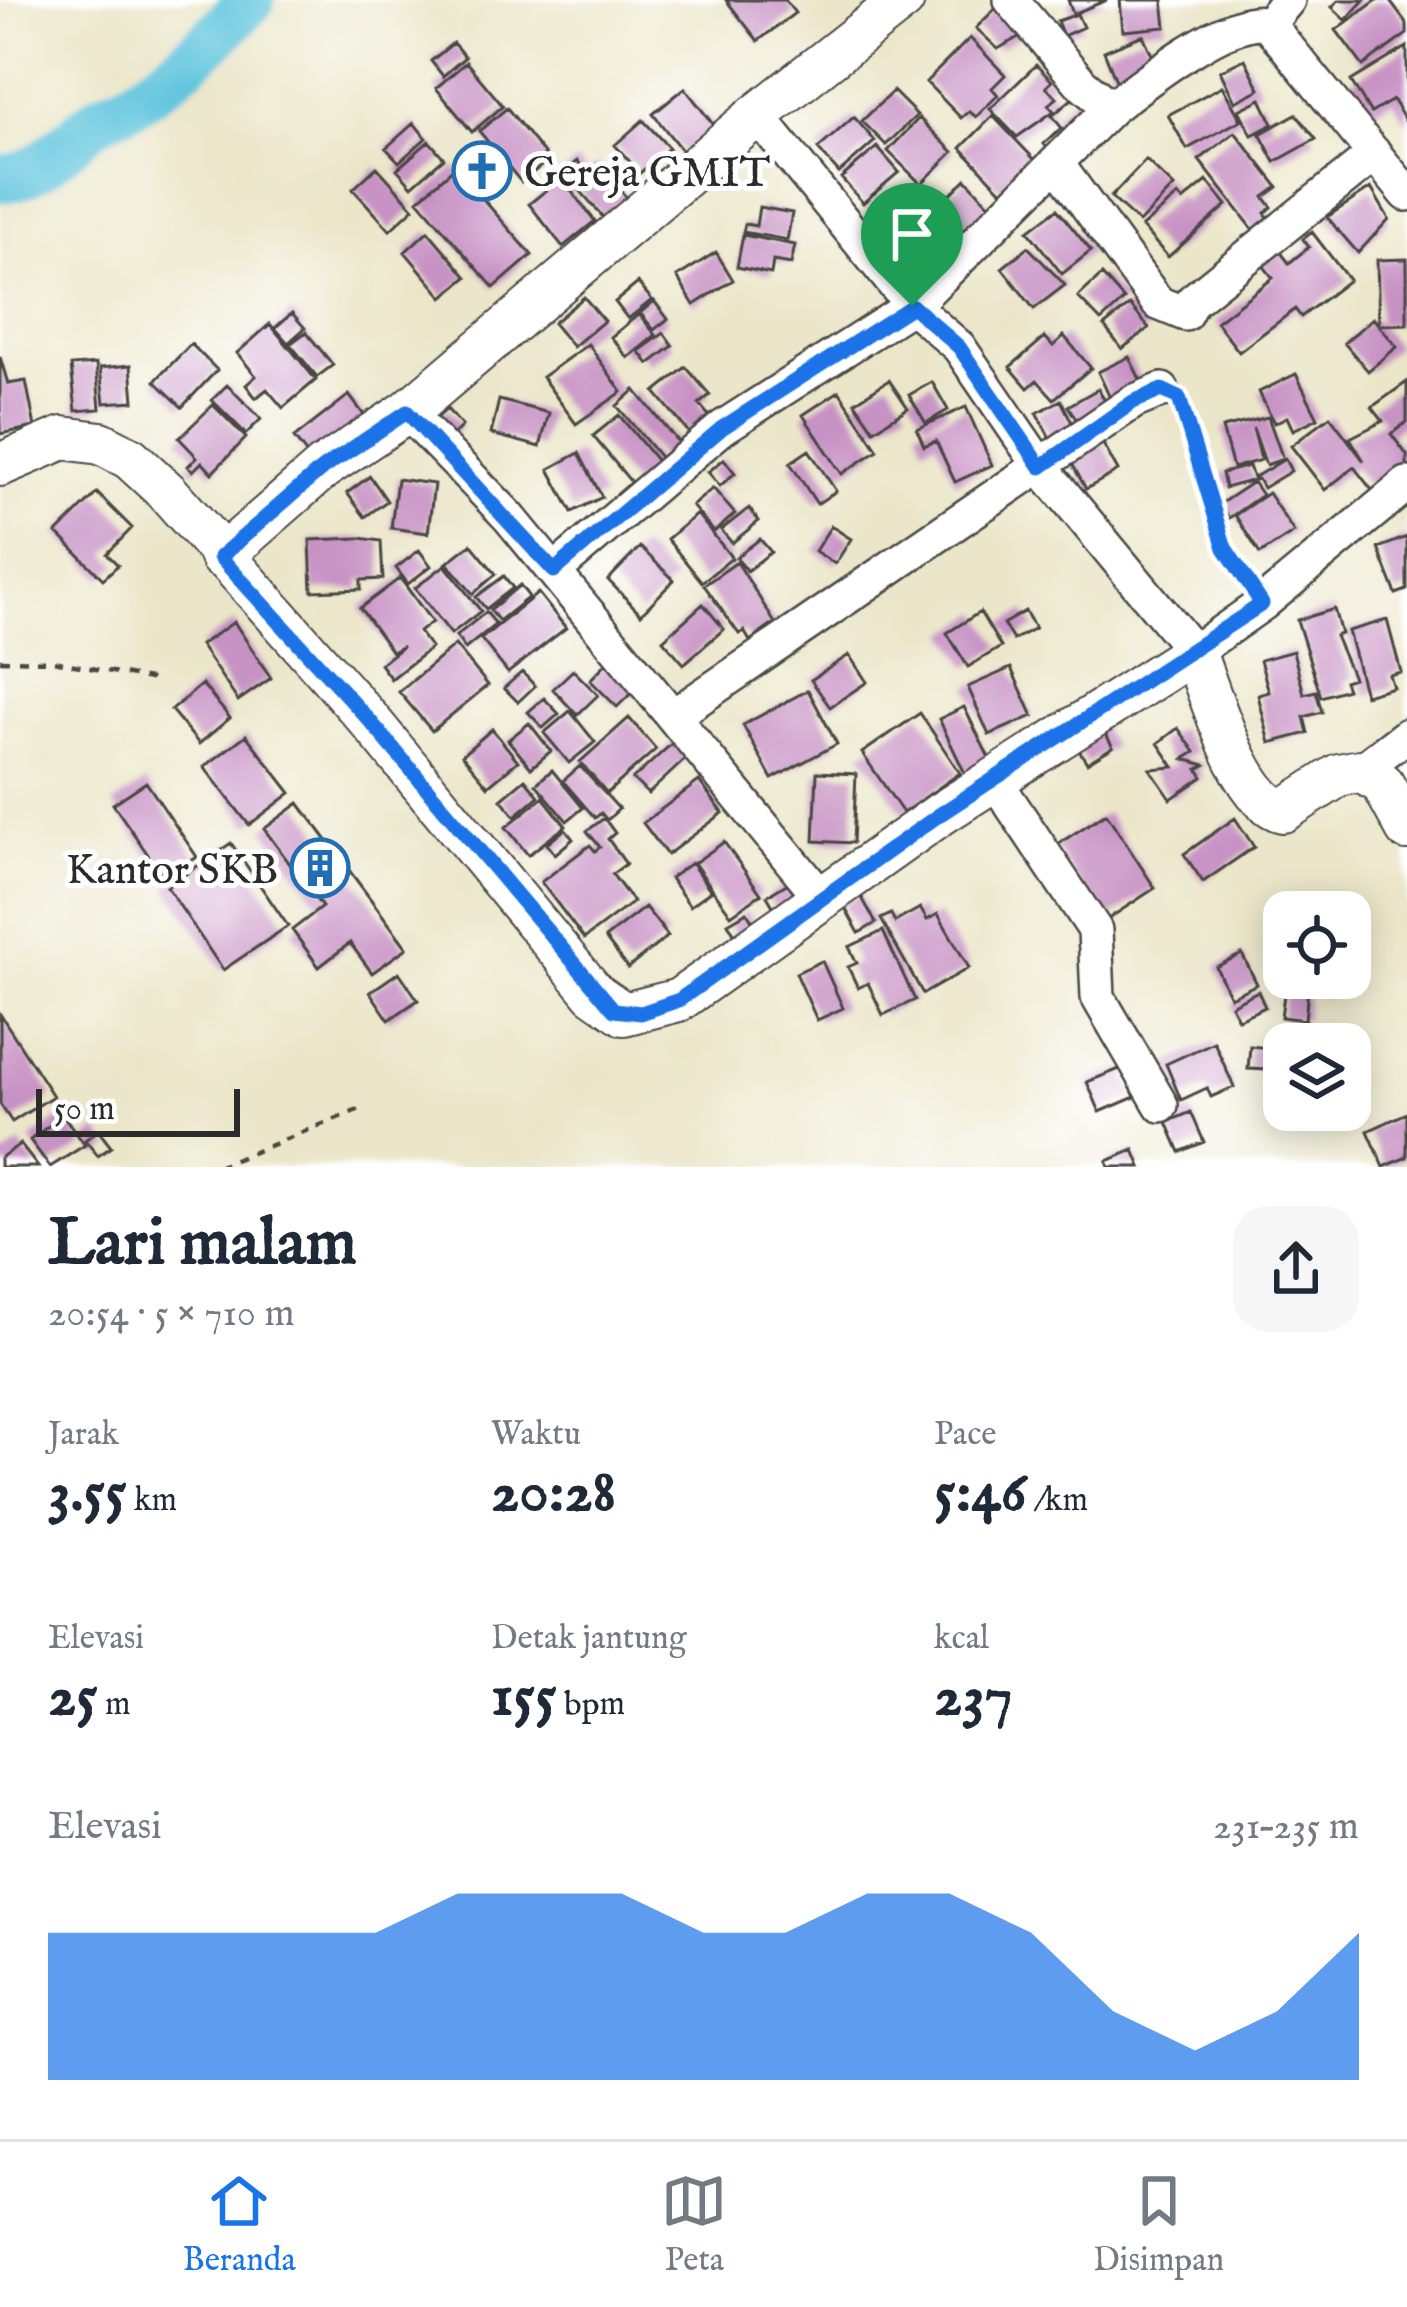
<!DOCTYPE html>
<html lang="id">
<meta charset="utf-8">
<style>
:root{--surface:#fff;--page:#f6f6f7;--text:#1f2937;--muted:#747a83;--line:#e0e1e3;--accent:#1a73e8}
body{margin:0;font-family:"IM FELL English",serif;background:var(--page);color:var(--text);height:100vh;display:flex;flex-direction:column;font-size:45px;white-space:nowrap}
*{box-sizing:border-box;margin:0}
p{font-size:39px;color:var(--muted)}
.icon{flex:none;width:66px;height:66px;fill:none;stroke:currentColor;stroke-width:2;stroke-linecap:round;stroke-linejoin:round}
.map{position:relative;height:1167px;overflow:hidden}
.drawer{display:flex;flex-direction:column;background:var(--surface);flex:1}
.drawer>*{flex:none}
.controls{position:absolute;left:1263px;top:891px;display:grid;gap:24px}
.controls a{display:grid;place-items:center;width:108px;height:108px;border-radius:24px;background:var(--surface);box-shadow:0 6px 30px #0003;font-size:60px}
.scale{position:absolute;left:36px;bottom:30px;width:204px;box-sizing:border-box;padding-left:12px;border:6px solid #2b2b2b;border-top:0;font-size:33px;line-height:42px;white-space:nowrap;color:#2b2b2b;-webkit-text-stroke:9px #fff;paint-order:stroke}
.pin{position:absolute;display:grid;place-items:center;width:102px;height:102px;color:#fff;margin:-123px -51px;border-radius:50% 50% 50% 0;rotate:-45deg;box-shadow:0 0 12px #0007}
.pin .icon{rotate:45deg}
.round{display:grid;place-items:center;flex:none;width:126px;height:126px;border-radius:36px;background:var(--page)}
.headline{display:flex;align-items:center;justify-content:space-between;height:204px;padding:0 48px}
h1{font-size:66px;font-weight:800;line-height:90px}
.stats{display:grid;grid-template-columns:repeat(3,1fr);gap:18px;height:204px;padding:12px 48px}
.stats div{display:grid;align-content:center}
.stats b{font-size:60px;font-weight:800}
.stats small{font-size:33px;font-weight:400}
.stats p{font-size:33px}
.chart{height:336px;padding:24px 48px}
.chart p{display:flex;justify-content:space-between}
.chart svg{width:100%;height:216px;margin-top:12px;fill:var(--accent);opacity:.7}
.tabs{display:flex;justify-content:space-around;align-items:center;height:168px;border-top:3px solid var(--line);background:var(--surface);font-size:33px;color:var(--muted)}
.tabs a{display:grid;justify-items:center;gap:6px}
.tabs .current{color:var(--accent)}
.map>svg:first-child{display:block}
.lines{fill:none;stroke-linecap:round;stroke-linejoin:round}
.river{stroke:#60c5de;stroke-width:48}
.building{fill:#c792c4}
.minor-casing{stroke:#484743;stroke-width:38}
.tertiary-casing{stroke:#484743;stroke-width:46}
.path{stroke:#484743;stroke-width:4.5;stroke-dasharray:9 9;stroke-linecap:butt}
.minor{stroke:#fff;stroke-width:33}
.tertiary{stroke:#fff;stroke-width:42}
.route-casing{stroke:#fff;stroke-width:24}
.route{stroke:#1a73e8;stroke-width:15}
.labels{text-anchor:middle;stroke-width:10;stroke-linejoin:round;paint-order:stroke}
.poi-label{font-size:42px;fill:#2b2b2b;stroke:#fff;text-anchor:start}
</style>
<div class="map">
<svg width="1407" height="1167" viewBox="0 0 1407 1167">
<rect width="100%" height="100%" fill="#fff"/>
<filter id="ink" filterUnits="userSpaceOnUse"><feTurbulence type="fractalNoise" baseFrequency=".00833" numOctaves="2"/><feDisplacementMap in="SourceGraphic" scale="24" xChannelSelector="R" yChannelSelector="G"/><feConvolveMatrix kernelMatrix="1 2 1 2 8 2 1 2 1" color-interpolation-filters="sRGB"/></filter>
<filter id="wash" filterUnits="userSpaceOnUse"><feTurbulence type="fractalNoise" baseFrequency=".004" numOctaves="4" result="noise"/><feDisplacementMap in="SourceGraphic" scale="48" xChannelSelector="R" yChannelSelector="G"/><feGaussianBlur stdDeviation="2.7" result="paint"/><feColorMatrix in="noise" values="0 0 0 0 0 0 0 0 0 0 0 0 0 0 0 0 0 1.4 0 .05"/><feComposite in="paint" operator="in"/></filter>
<g filter="url(#wash)">
<rect width="100%" height="100%" fill="#ebe6c9"/>
<g class="lines">
<path class="river" d="M0,178c35,3 69,-37 95,-57 13,-10 29,-13 42,-22 44,-28 79,-62 114,-99"/>
</g>
<g id="blocks">
<path class="building" d="M726,0h59l10,13 -37,28z
M1068,0h39l-34,14z
M1120,0h43l3,27 -43,4z
M1339,0h25l-18,20 -14,-13z
M1377,0h12l18,24v10l-44,32 -27,-36z
M997,7l27,27 -26,15 -22,-21z
M1077,14l6,13 -20,9 -6,-15z
M1143,35l10,22 -8,4 4,9 -32,13 -13,-32z
M970,38l35,37 -13,13 6,7 -22,22 -7,-6 -8,7 -35,-36z
M453,43l12,14 -22,19 -12,-15z
M1407,47v77l-14,-24 -22,13 -20,-32z
M1245,59l15,30 -25,13 -15,-31z
M466,62l37,44 -31,26 -36,-44z
M1036,65l16,16 -6,6 11,11 -9,7 6,6 -37,26 -27,-28z
M1222,86l19,34 -54,29 -19,-34z
M685,88l30,39 -32,25 -30,-38z
M893,91l24,24 -31,30 -24,-24z
M1080,92l18,23 -46,39 -8,-10 18,-16 -10,-12z
M1261,99l12,25 -21,11 -13,-25z
M507,108l42,52 -28,22 -42,-51z
M1296,114l20,25 -41,23 -15,-28z
M993,116l43,45 -32,32 -43,-45z
M854,117l21,24 -36,32 -21,-24z
M919,118l34,34 -32,32 -33,-33z
M643,120l26,28 -29,25 -25,-28z
M414,123l12,15 -27,24 -13,-14z
M1235,132l43,55 -14,10 8,10 -7,6 9,12 -15,12 -60,-77z
M429,141l15,17 -32,28 -15,-17z
M877,147l22,25 -36,31 -22,-25z
M1146,160l28,27 -35,36 -28,-26z
M577,161l11,12 10,-9 34,40 -23,20 -45,-52z
M377,167l37,41 -24,22 -37,-41z
M455,167l77,88 -38,33 -76,-88z
M561,178l34,43 -32,26 -34,-43z
M966,179l24,26 -35,35 -25,-26z
M1207,181l20,24 -59,52 -26,-30 36,-31 5,5z
M1371,188l18,31 -31,34 -31,-36z
M759,207l33,6 -5,27 -44,-8 2,-8 11,2z
M1057,209l34,42 -29,23 -34,-43z
M925,223l26,28 -23,22 -26,-27z
M428,231l39,46 -24,20 -38,-45z
M1312,232l37,48 -48,37 -6,-8 -56,43 -23,-30 57,-44 -11,-14 17,-14 10,13 20,-16 -6,-8z
M743,235l52,10 -4,19 -18,-3 -2,13 -34,-7z
M1028,247l37,38 -31,24 -32,-41z
M716,252l17,28 -39,25 -17,-28z
M1407,259v65l-28,1 -2,-65z
M1102,275l22,25 -23,21 -23,-24z
M638,283l14,17 -24,19 -13,-17z
M584,297l20,24 -31,26 -20,-24z
M654,301l14,18 -14,11 -14,-17z
M1130,305l19,23 -27,21 -18,-23z
M292,313l13,15 -17,15 -13,-15z
M639,314l17,21 -28,23 -17,-21z
M1373,318l24,29 -29,24 -24,-28z
M270,324l46,56 -33,28 -16,-19 -11,9 -10,-13 10,-9 -19,-23z
M306,332l27,33 -16,12 -27,-33z
M664,333l9,13 -24,18 -10,-13z
M1064,336l27,32 -37,31 -17,-19 -9,8 -18,-21 35,-30 8,9z
M191,344l26,26 -35,37 -27,-26z
M588,344l34,48 -46,32 -34,-47z
M0,357l8,27 18,-3 9,46 -35,7z
M1129,357l14,28 -32,15 -13,-28z
M96,364l4,45 -24,2 -5,-45z
M131,365l3,36 -30,2 -4,-35z
M686,367l24,28 -11,9 17,20 -20,17 -41,-49z
M1296,374l22,44 -25,12 -6,-13 -13,6 -15,-31z
M889,380l19,28 -34,22 -19,-28z
M932,382l16,28 -22,13 -17,-28z
M1407,382v40l-16,12 16,21v14l-32,25 -21,-27 -29,23 -34,-44 39,-30 34,45 -14,-23 33,-17 -11,-14z
M227,385l34,34 -15,15 -34,-34z
M1098,389l14,24 -29,17 -15,-24z
M635,390l52,63 -18,15 -52,-62z
M839,391l39,59 -36,24 -39,-59z
M349,395l21,28 -55,42 -21,-27z
M499,400l50,13 -9,34 -49,-13z
M1061,400l15,31 -23,13 -16,-31z
M213,405l33,33 -34,35 -10,-11 -9,9 -5,-5 9,-9 -18,-19z
M966,407l26,58 -37,17 -19,-41 -12,5 -7,-17z
M447,409l15,17 -9,9 -16,-17z
M619,415l47,57 -26,21 -47,-57z
M1268,417l15,42 -17,6 -13,-37 8,32 -28,8 -11,-40z
M1102,442l16,29 -32,18 -16,-29z
M809,450l27,41 -19,13 -27,-41z
M579,453l23,44 -30,15 -23,-43z
M724,459l11,14 -15,13 -12,-14z
M1285,459l6,12 -28,17 -5,-9 -33,9 -3,-15 27,-7 4,12z
M370,476l17,25 -22,16 -18,-24z
M397,479l37,5 -6,49 -37,-5z
M1253,482l9,13 -33,23 -9,-14z
M713,488l22,26 -21,18 -22,-26z
M97,493l35,35 -25,26 11,11 -15,14 -46,-46z
M1268,493l26,39 -34,22 -25,-39z
M749,508l10,13 -27,22 -11,-13z
M697,514l35,44 -30,24 -35,-43z
M831,526l20,13 -16,25 -20,-13z
M1407,537v53l-11,4 -18,-46z
M360,538l21,3 2,38 -22,1v9l-49,2 -2,-51z
M760,539l11,13 -24,19 -11,-14z
M471,544l25,30 -23,20 -26,-31z
M640,547l34,33 -33,34 -33,-34z
M419,550l12,16 -23,18 -12,-16z
M737,562l38,61 -25,18 -6,-10 -5,3 -35,-49z
M445,565l36,46 -30,23 -36,-46z
M504,576l9,12 -27,21 -10,-12z
M400,578l32,44 -13,10 12,16 -40,31 -11,-15 23,-18 -11,6 -32,-44z
M520,585l9,12 -30,24 -9,-11z
M538,593l28,35 -58,45 -27,-34z
M703,604l21,25 -40,35 -21,-24z
M1334,609l7,25 -6,2 18,42 -9,3 3,8 -26,8 -24,-77z
M1025,611l10,17 -22,12 -10,-16z
M486,612l10,12 -31,25 -9,-13z
M980,612l21,35 -33,20 -21,-34z
M1387,620l14,52 -12,3 4,12 -28,8 -17,-64z
M234,622l37,56 -33,23 -38,-56z
M455,645l33,40 -56,46 -33,-39z
M1293,651l11,43 12,-3 6,21 -18,5 4,16 -38,10 -12,-48 11,-3 -9,-32z
M615,654l28,28 -26,25 -27,-27z
M849,655l18,27 -37,25 -19,-27z
M1011,668l22,48 -44,19 -21,-48z
M573,670l25,25 -21,20 -24,-26z
M522,672l13,14 -17,16 -14,-14z
M202,684l28,34 -31,26 -28,-34z
M808,690l29,54 -65,35 -29,-54z
M544,698l15,16 -16,14 -15,-16z
M964,707l34,69 -26,12 -33,-69z
M570,711l25,31 -26,21 -25,-30z
M920,713l40,60 -57,40 -41,-60z
M629,718l27,31 -49,44 -27,-31z
M1098,721l15,26 -26,16 -16,-26z
M529,723l22,28 -20,17 -23,-28z
M1178,728l17,24 -11,7 21,6 -7,4 5,8 -32,22 -21,-30 24,-2 -16,-24z
M492,729l26,32 -30,25 -26,-31z
M246,735l45,58 -42,32 -45,-58z
M680,736l14,15 -46,43 -15,-15z
M580,766l39,43 -12,11 -6,-7 -6,5 -32,-37z
M552,770l31,38 -16,13 -31,-37z
M817,772l39,2 -3,69 -39,-2z
M525,779l14,17 -24,20 -14,-17z
M699,781l24,32 -56,42 -24,-32z
M146,782l51,75 -32,22 -52,-75z
M543,797l23,29 -38,29 -22,-28z
M299,803l108,145 -35,25 -22,-30 -31,24 -27,-37 30,-23 -58,-78z
M1106,813l49,75 -50,33 -50,-75z
M604,818l11,15 -7,6 18,25 -14,10 21,28 -49,37 -43,-57 49,-37 5,6 5,-4 -13,-16z
M1235,818l19,29 -51,35 -19,-28z
M565,829l8,10 -18,15 -8,-10z
M724,842l37,52 -30,21 -37,-52z
M231,843l57,83 -65,44 -56,-83z
M691,863l20,28 -21,15 -20,-28z
M788,883l13,22 -21,13 -13,-22z
M860,894l16,29 -17,10 -16,-29z
M645,907l23,29 -40,32 -23,-30z
M920,908l7,12 11,-6 31,54 -46,26 -42,-75 10,-5 4,8z
M747,912l13,22 -19,11 -13,-22z
M883,931l32,69 -32,15 -15,-32 -10,5 -10,-21 9,-4 -8,-16z
M1242,954l15,30 -27,13 -14,-30z
M822,961l21,47 -26,12 -21,-47z
M399,972l19,28 -29,20 -19,-28z
M1285,987l23,3 -3,30 -24,-3z
M1258,991l7,16 -27,12 -7,-14z
M0,1014l53,82 -41,26 -12,-18z
M1276,1027l27,3 -2,14h-17v28l-14,-2z
M1214,1042l20,45 -23,10 -4,-9 -26,12 -15,-36z
M1250,1046l19,2 -1,22 -20,-1z
M1122,1068l13,29 -35,15 -13,-30z
M1191,1112l13,30 -24,10 -13,-30z
M1407,1113v44l-23,10 -16,-36z
M63,1115l22,30 -35,22 -20,-27z
M98,1130l13,17 -13,9 -13,-16z
M20,1144l18,23h-38v-9z
M1134,1150l7,17h-32l-2,-6z"/>
</g>
</g>
<g filter="url(#ink)">
<use href="#blocks" fill-opacity="0" stroke="#484743" stroke-width="3"/>
<g class="lines">
<defs>
<path id="minor" d="M1011,0l71,84 29,24c28,-22 123,-97 157,-84l139,170
M1268,24l20,-24
M757,115l155,191 47,41 82,120 153,185 68,-48 145,-120
M1057,164l101,139 27,11 7,-13 183,-147
M407,412l102,105 312,380
M554,571l168,-143 190,-122 199,-198
M673,716l460,-314 29,-12
M1360,771l47,-36
M994,779l101,151 3,67 63,108"/>
<path id="tertiary" d="M0,465l63,-27 38,5 29,15 38,35 202,228 224,272 30,21 55,-14 260,-185 255,-163c16,39 46,150 89,159l56,-36 21,-4 22,12 25,46
M221,557l102,-89 84,-56 350,-297 146,-115"/>
</defs>
<use href="#minor" class="minor-casing"/>
<use href="#tertiary" class="tertiary-casing"/>
<path class="path" d="M1185,406l39,142 22,33
M0,660l53,1 102,19
M217,1167l148,-60"/>
<use href="#minor" class="minor"/>
<use href="#tertiary" class="tertiary"/>
</g>
</g>
<g class="lines" filter="url(#ink)">
<defs>
<path id="route" d="M912,306l47,41 82,120 92,-65 29,-12 17,8 46,150 37,56 -323,211 -260,185 -38,13 -27,-3 -244,-289 -150,-164 103,-89 84,-56 147,159 168,-143z"/>
</defs>
<use href="#route" class="route-casing"/>
<use href="#route" class="route"/>
</g>
<defs>
<symbol id="church-ring" viewBox="-11 -11 22 22"><circle r="9.5" fill="#fff" stroke="#1f6fb2" stroke-width="1.5"/><path d="M-1.2-6h2.4v3.5h3.3v2.4h-3.3V6h-2.4V-.1h-3.3v-2.4h3.3Z" fill="#1f6fb2"/></symbol>
<symbol id="building-ring" viewBox="-11 -11 22 22"><circle r="9.5" fill="#fff" stroke="#1f6fb2" stroke-width="1.5"/><path d="M-4-6H4V6H1V3H-1V6H-4ZM-2.5-4.3h1.7v1.8h-1.7ZM.8-4.3h1.7v1.8H.8ZM-2.5-1h1.7V.8h-1.7ZM.8-1h1.7V.8H.8Z" fill="#1f6fb2"/></symbol>
</defs>
<g fill-rule="evenodd">
<use href="#church-ring" x="449" y="138" width="66" height="66"/>
<use href="#building-ring" x="287" y="835" width="66" height="66"/>
</g>
<g class="labels">
<g class="poi-label">
<text x="524" y="186">Gereja GMIT</text>
<text x="278" y="883" text-anchor="end">Kantor SKB</text>
</g>
</g>
</svg>
<div class="controls">
<a><svg class="icon" aria-label="locate" viewBox="0 0 24 24"><circle cx="12" cy="12" r="6"/><path d="M12 2v4M12 18v4M2 12h4M18 12h4"/></svg></a>
<a><svg class="icon" aria-label="layers" viewBox="0 0 24 24"><path d="M12 4l9 5-9 5-9-5zM3 14l9 5 9-5"/></svg></a>
</div>
<div class="scale">50 m</div>
<div class="pin" style="left:912px;top:306px;background:#1e9e55"><svg class="icon" aria-label="arrive" viewBox="0 0 24 24"><path d="M6 21V4h12l-3 4 3 4H6"/></svg></div>
</div>
<section class="drawer">
<div class="headline"><div><h1>Lari malam</h1><p>20:54 · 5 × 710 m</p></div><a class="round"><svg class="icon" aria-label="share" viewBox="0 0 24 24"><path d="M12 15V3M7 8l5-5 5 5M5 13v7h14v-7"/></svg></a></div>
<div class="stats">
<div><p>Jarak</p><b>3.55<small> km</small></b></div>
<div><p>Waktu</p><b>20:28</b></div>
<div><p>Pace</p><b>5:46<small> /km</small></b></div>
</div>
<div class="stats">
<div><p>Elevasi</p><b>25<small> m</small></b></div>
<div><p>Detak jantung</p><b>155<small> bpm</small></b></div>
<div><p>kcal</p><b>237</b></div>
</div>
<div class="chart"><p><span>Elevasi</span>231–235 m</p>
<svg viewBox="0 0 160 44" preserveAspectRatio="none"><path d="M0 44V14L10 14L20 14L30 14L40 14L50 6L60 6L70 6L80 14L90 14L100 6L110 6L120 14L130 30L140 38L150 30L160 14V44z"/></svg>
</div>
</section>
<nav class="tabs">
<a class="current"><svg class="icon" aria-label="home" viewBox="0 0 24 24"><path d="M3 11l9-7 9 7M6 9v11h12V9"/></svg>Beranda</a>
<a><svg class="icon" aria-label="map" viewBox="0 0 24 24"><path d="M3 6l6-2 6 2 6-2v14l-6 2-6-2-6 2zM9 4v14M15 6v14"/></svg>Peta</a>
<a><svg class="icon" aria-label="saved" viewBox="0 0 24 24"><path d="M7 4h10v16l-5-4-5 4z"/></svg>Disimpan</a>
</nav>
